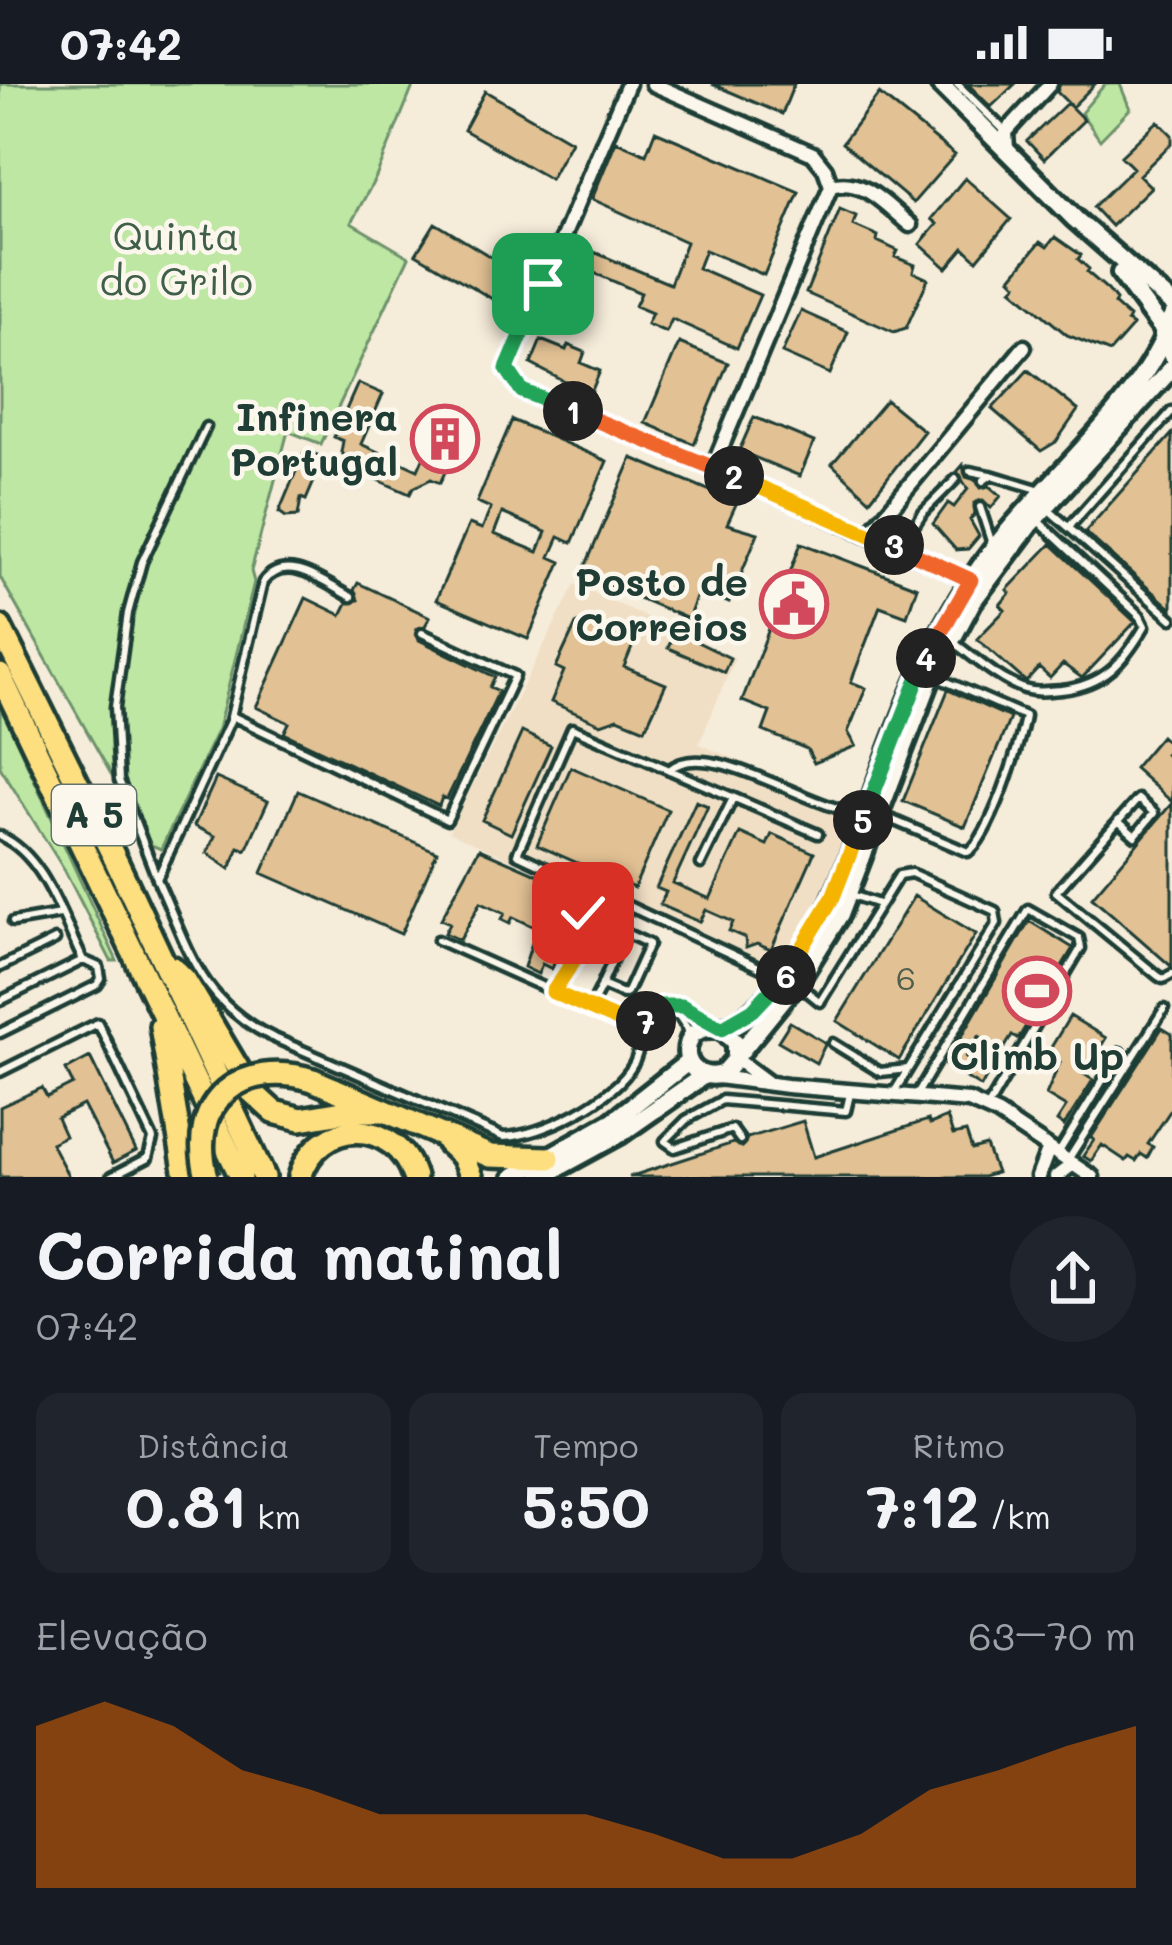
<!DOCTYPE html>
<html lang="pt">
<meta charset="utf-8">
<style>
:root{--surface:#171b24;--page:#20242c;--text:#f1f3f6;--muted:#9ea1a6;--accent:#b45309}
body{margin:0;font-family:Mali,sans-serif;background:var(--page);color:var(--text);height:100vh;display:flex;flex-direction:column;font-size:45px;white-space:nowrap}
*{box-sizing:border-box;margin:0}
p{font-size:39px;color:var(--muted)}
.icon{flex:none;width:66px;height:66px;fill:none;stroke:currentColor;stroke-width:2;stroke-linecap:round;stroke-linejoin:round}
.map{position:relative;height:1093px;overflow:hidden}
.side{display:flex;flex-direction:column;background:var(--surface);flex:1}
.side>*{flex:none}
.pin{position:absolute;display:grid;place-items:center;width:102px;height:102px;color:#fff;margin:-51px;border-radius:24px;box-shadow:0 6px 18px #0006}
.km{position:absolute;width:60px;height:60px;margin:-30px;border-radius:50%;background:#222;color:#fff;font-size:33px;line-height:60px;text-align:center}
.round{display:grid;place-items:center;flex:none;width:126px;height:126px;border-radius:63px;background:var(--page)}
.head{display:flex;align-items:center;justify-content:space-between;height:204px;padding:0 36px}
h1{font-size:66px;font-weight:700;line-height:90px}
.stats{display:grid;grid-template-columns:repeat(3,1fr);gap:18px;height:204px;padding:12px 36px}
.stats div{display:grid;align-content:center;border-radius:24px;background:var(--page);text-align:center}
.stats b{font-size:60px;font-weight:700}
.stats small{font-size:33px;font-weight:400}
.stats p{font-size:33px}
.chart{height:336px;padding:24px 36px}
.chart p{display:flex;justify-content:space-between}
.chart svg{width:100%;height:216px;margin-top:12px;fill:var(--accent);opacity:.7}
.status{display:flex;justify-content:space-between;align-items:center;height:84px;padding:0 60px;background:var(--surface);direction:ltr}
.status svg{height:33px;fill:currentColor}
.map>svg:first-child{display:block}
.built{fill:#f0dfc5}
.green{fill:#bee7a3;stroke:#6e926c;stroke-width:3}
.building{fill:#e2c194;stroke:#1f3d34;stroke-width:3;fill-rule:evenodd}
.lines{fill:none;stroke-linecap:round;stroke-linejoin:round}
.lane-casing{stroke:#1f3d34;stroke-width:15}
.street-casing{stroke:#1f3d34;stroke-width:21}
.secondary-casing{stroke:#1f3d34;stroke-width:26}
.highway-casing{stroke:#1f3d34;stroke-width:30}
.lane{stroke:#fbf7ec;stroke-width:6}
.street{stroke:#fbf7ec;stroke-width:12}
.secondary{stroke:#fbf7ec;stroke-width:16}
.highway{stroke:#fddf80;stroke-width:21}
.highway-bridge-casing{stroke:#1f3d34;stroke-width:30;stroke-linecap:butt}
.highway-bridge{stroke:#fddf80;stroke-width:21}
.split-1-casing{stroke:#fff;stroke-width:24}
.split-2-casing{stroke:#fff;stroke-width:24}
.split-3-casing{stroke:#fff;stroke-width:24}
.split-4-casing{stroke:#fff;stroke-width:24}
.split-5-casing{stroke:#fff;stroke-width:24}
.split-6-casing{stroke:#fff;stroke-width:24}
.split-7-casing{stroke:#fff;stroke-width:24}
.split-8-casing{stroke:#fff;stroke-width:24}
.split-1{stroke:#22a559;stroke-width:15}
.split-2{stroke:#f0652b;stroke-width:15}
.split-3{stroke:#f5b400;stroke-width:15}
.split-4{stroke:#f0652b;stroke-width:15}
.split-5{stroke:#22a559;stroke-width:15}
.split-6{stroke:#f5b400;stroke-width:15}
.split-7{stroke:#22a559;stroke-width:15}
.split-8{stroke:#f5b400;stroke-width:15}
.labels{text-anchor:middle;stroke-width:9;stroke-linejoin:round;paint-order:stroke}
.number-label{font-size:33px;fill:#505e4c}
.shield{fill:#fbf7ec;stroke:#61756b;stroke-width:3}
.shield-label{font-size:36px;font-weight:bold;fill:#1f3d34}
.park-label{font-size:39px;fill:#3f5f4a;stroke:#fbf7ec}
.poi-label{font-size:39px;font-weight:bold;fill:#1f3d34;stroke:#fbf7ec;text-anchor:end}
</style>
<div class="status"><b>07:42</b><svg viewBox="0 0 49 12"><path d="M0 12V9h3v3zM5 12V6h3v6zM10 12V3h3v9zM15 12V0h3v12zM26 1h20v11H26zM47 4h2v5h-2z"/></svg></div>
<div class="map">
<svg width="1172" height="1093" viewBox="0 0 1172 1093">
<rect width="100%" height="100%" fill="#f6ecda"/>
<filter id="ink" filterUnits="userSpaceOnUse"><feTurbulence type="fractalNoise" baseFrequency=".00833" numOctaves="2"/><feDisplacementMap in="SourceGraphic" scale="24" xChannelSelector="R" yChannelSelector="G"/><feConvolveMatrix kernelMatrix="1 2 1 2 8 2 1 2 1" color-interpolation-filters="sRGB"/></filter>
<g filter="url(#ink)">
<path class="built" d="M575,500l160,74 -36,86 156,65 3,13 -30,69 -49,89 -330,-148z"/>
<path class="green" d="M0,0h414l-38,93 -25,46 58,34 -88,187 -33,-13 -37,140 3,11 -36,147 -57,120 -10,-4 -151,-268z
M1105,0h15l10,25 -30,31 -19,-27z
M0,621l117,256h-6l-46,-90 -65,-104z"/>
<path class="building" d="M712,0h82l-12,30z
M968,0h47l-24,23z
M1060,0h35l-23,23 -15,-15z
M485,7l86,50 -21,38 -86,-49z
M879,10l76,61 -42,48 -71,-60z
M1067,19l17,17 -40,39 -17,-18z
M1158,37l14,14v8l-33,32 12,12 -40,39 -18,-19 40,-39 -12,-12z
M655,47l144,61 -35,83 -59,-25 -7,18 62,27 -23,53 -65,-29 -6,13 -19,-8 5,-11 -17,-7 6,-13 -54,-23 7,-18 76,32 16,-42 -94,-43 24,-58 30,13z
M965,94l46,41 -34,41 -13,-12 -17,20 -27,-24 17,-20 -6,-5z
M840,125l16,7 -3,9 25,11 -1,5 21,10 -3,6 20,8 -2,7 15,7 -22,49 -12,4 -88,-39z
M435,139l89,54 -30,23 -78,-46z
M1055,153l26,18 -3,4 11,10 -2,3 21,18 8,10 -2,4 15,13 -2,4 6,5 -23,26 -43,-17 -55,-46 5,-5 -6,-6 29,-36 7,5z
M801,227l47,21 -18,42 -48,-21z
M541,256l25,10 2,-5 17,7 -4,11 19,8 -10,24 -59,-31z
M679,259l49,20 -34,81 -49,-21z
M1028,286l50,40 -22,32 -15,9 -49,-42z
M358,299l25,11 -22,50 57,26 22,-51 24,11 -24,53 -9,-4 -18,9 -3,6 -64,-28 3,-6 -8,-8 2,-11 -9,-4z
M886,316l38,31 -54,69 -38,-36z
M754,333l60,25 -14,34 -61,-25z
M512,336l95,41 -35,82 -13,-6 -9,20 11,5 -33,77 -92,-39 33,-76 13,5 9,-21 -14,-6zM502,429l44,19 -8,20 -44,-18z
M1172,350v175l-87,-77z
M305,366l19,8 -18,42 -5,-2 -3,18 -12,1 -7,-5z
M632,374l105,44 -10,22 31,9 -29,70 -30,-13 -11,29 -106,-45z
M963,381l3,12 10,3 5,8 8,-2 12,10 -10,12 -8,-8 -9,3 1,11 -5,6 9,16 -11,13 -12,1 -23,-26 15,-21 6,4 14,-18 -11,-17z
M801,459l116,44 -10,29 -27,-10 -29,76 15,6 -18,44 8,14 -42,17 -7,-14 -44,-18 7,-19 -28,-11z
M1051,460l84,78 -53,56 -19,-14 -13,14 -11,-10 -13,14 -49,-43 28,-29 -5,-5 10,-12 -3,-3z
M358,499l72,34 -5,9 -9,3 3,11 76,37 -5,10 9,4 -52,108 -5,-2 -3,9 -155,-73 5,-10 -33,-16 50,-109 35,17 6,-12 11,-3 -4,-10z
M581,538l52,23 -9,22 42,17 -21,45 -27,-11 -17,6 -50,-22 13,-31 -8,-4 20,-43z
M675,547l55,27 -6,14 -56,-24z
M948,606l62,28 -45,109 -62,-26z
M522,648l29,14 -40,88 -29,-14z
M1161,652l11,10 -7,8 7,6v42l-38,-34z
M571,683l97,43 -34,78 -97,-43z
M216,694l52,23 -22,49 -7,-3 -9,22 -23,-16 8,-17 -21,-10z
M298,707l139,61 -36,82 -139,-61z
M696,717l12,5 -35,77 37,16 30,-66 27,12 5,-11 42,19 -43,97 -14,-6 -11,4 -1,-10 -16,-7 4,-9 -27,-12 -6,12 -40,-17 6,-13 -10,-4z
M1172,719v164l-80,-70z
M479,765l101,44 -28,76 -10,-5 -4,10 -14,-7 13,-39 -24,-11 -3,6 -8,-4 3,-6 -24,-11 -21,38 -15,-7 5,-10 -9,-4z
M914,812l62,38 -77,126 -62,-39z
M1029,837l44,27 -55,91 -6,-4 -9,16 -24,-15 -13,21 23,15 -8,15 -36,-22z
M1070,932l36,22 -22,36 9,6 -29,46 -7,-5 9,-14 -20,-12 14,-33 -13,-8z
M790,938l36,21 -10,20 -38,-22z
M1162,944l10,6v74l-24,36 5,3 -6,11 -6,-4 -5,7 -7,-4 -3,4 -24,-16 -11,16 -8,-5 11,-16 -3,-2z
M90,973l46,94 -23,12 -30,-58 -26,13 8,18 -14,7 18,34h-69v-70l42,-19 5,9 26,-13 -7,-14z
M947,1033l6,18 13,-3 6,18 14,-4 10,27 -13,4h-354l104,-34 9,4 5,-9 56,-17 11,36 114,-37 2,4z"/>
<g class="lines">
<defs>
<path id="lane" d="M957,0l49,48
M970,387l20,4
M983,397l8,-6 50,15
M980,423l12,37
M1049,426l123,109
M1069,443l103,-116
M900,464l23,-36 33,-33
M351,513c-27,-14 -65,-45 -88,-15l-33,139 -73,158c32,70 41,121 115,158l231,100c39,-1 113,-38 131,-74 9,-19 6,-38 21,-54l23,-4 31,19
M953,558c22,16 46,38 71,47 13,4 24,2 37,1 44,-5 63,-28 84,-64l-5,-10 -104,-97
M232,632l215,104 68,-144 -93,-43
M669,686c39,-36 144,43 194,43
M883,732l85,36c21,-12 53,-109 57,-136l-89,-39
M1118,737l17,15 19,-23 -16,-14 -82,93 102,84 5,3 9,-5
M0,752c45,20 62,82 83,124l-83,41
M701,780l32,-66
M156,792l-37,-96 -4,-73 13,-94 14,-51 64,-135
M849,810l30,10
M13,838l47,-8
M438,856l204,91
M0,883l55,-27
M780,893l-263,-123 55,-126 246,106
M602,900l22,-51
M799,901l21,17 79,-127 12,-2 84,38 2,12 -104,171
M553,908l27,-41 3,-38 66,31 -22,48 -4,2 -21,-9 -12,23
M672,922l19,28
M0,949l97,-48 4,-6 -2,-12 -16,-7
M833,959l47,29 28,-3
M0,988l98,-49 55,116 -5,19 -37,19
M917,1010l111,-185 51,29 2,10 -94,160
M740,1056l-8,-11 -57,19 -10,-7 21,-21 36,-20 124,11 4,-17
M1059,1068l61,-100
M1068,1076l96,-151"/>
<path id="street" d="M628,0l-121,285 15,22 191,76 258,113
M653,0l160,70 12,15 6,17
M1007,65l-1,-17 44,-48
M831,102c33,-9 54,19 79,39
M713,383l118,-281
M869,450l155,-187
M736,975l31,23
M718,993l69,9 182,15 29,13 94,63
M1038,1093l11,-29
M1056,1093l17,-13"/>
<path id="secondary" d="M940,0l135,135 97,85
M1121,189l42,57
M1172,233l-9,18 9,20
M722,944l14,15v16l-13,15c-27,8 -45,-14 -31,-39 13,-11 20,-5 33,-8 16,-4 34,-21 45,-32 52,-52 76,-127 101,-195 28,-78 56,-155 103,-224 53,-80 150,-153 189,-236
M737,972l64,-79 39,-63 90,-234 42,-78 58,-78 142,-156
M513,1093l100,-56 75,-59
M541,1093l79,-43 83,-58"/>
<path id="highway" d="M0,543l117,236 147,314
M0,591l241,502
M173,884l12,12 66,111 23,21 27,7 47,-8h33
M161,942l25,151
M313,996l177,76 59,2
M447,1058l15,14 9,21
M300,1093c19,-61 95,-60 114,0"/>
</defs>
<use href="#lane" class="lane-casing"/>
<use href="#street" class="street-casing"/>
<use href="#secondary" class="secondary-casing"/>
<use href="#highway" class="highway-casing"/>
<use href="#lane" class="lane"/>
<use href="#street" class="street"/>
<use href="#secondary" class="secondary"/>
<use href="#highway" class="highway"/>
<defs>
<path id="highway-bridge" d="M207,1093c-21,-76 35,-119 106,-97"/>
</defs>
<use href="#highway-bridge" class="highway-bridge-casing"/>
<use href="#highway-bridge" class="highway-bridge"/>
</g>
</g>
<g class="lines" filter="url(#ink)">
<defs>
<path id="split-1" d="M543,200l-36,85 15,22 51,20"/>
<path id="split-2" d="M573,327l161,65"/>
<path id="split-3" d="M734,392l160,69"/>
<path id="split-4" d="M894,461l77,35 -45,78"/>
<path id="split-5" d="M863,736l63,-162"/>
<path id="split-6" d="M786,891l47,-78 30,-77"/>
<path id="split-7" d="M646,937l15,-15h21l40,22 31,-18 33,-35"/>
<path id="split-8" d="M583,829l-3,38 -27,41 89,39 4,-10"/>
</defs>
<use href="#split-1" class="split-1-casing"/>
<use href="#split-2" class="split-2-casing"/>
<use href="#split-3" class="split-3-casing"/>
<use href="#split-4" class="split-4-casing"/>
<use href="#split-5" class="split-5-casing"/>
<use href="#split-6" class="split-6-casing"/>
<use href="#split-7" class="split-7-casing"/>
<use href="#split-8" class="split-8-casing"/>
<use href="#split-1" class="split-1"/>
<use href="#split-2" class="split-2"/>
<use href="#split-3" class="split-3"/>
<use href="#split-4" class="split-4"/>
<use href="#split-5" class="split-5"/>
<use href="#split-6" class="split-6"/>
<use href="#split-7" class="split-7"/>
<use href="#split-8" class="split-8"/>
</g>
<defs>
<symbol id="building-ring" viewBox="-11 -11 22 22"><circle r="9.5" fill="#fbf7ec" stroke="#d1495b" stroke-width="1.5"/><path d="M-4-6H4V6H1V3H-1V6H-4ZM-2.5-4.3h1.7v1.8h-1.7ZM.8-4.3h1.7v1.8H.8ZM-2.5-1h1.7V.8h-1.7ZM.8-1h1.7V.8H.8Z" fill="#d1495b"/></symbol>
<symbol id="civic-ring" viewBox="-11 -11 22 22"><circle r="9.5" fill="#fbf7ec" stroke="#d1495b" stroke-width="1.5"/><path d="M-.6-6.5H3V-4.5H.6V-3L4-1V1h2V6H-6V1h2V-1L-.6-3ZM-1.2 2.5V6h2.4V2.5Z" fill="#d1495b"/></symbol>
<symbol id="stadium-ring" viewBox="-11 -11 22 22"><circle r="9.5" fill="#fbf7ec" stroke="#d1495b" stroke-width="1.5"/><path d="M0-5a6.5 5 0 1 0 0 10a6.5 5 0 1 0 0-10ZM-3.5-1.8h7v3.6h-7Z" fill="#d1495b"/></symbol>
</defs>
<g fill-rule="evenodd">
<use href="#building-ring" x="407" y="317" width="76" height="76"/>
<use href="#civic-ring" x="756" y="482" width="76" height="76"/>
<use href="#stadium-ring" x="999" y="869" width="76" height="76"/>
</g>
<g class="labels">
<g class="number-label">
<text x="906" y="906">6</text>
</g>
<rect class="shield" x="52" y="701" width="84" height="60" rx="9"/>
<g class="shield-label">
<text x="94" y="744">A 5</text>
</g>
<g class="park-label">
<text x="176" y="166">Quinta<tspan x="176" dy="45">do Grilo</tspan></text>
</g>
<g class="poi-label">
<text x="398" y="347">Infinera<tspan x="398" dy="45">Portugal</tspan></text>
<text x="748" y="512">Posto de<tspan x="748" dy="45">Correios</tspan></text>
<text x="1037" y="986" text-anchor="middle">Climb Up</text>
</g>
</g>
</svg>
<div class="pin" style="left:543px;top:200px;background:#1e9e55"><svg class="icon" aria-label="arrive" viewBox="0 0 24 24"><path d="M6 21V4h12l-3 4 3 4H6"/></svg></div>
<div class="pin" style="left:583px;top:829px;background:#d93025"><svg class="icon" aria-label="check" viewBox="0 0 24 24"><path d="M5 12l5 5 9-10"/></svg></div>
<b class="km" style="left:573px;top:327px">1</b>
<b class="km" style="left:734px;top:392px">2</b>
<b class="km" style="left:894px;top:461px">3</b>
<b class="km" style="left:926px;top:574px">4</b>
<b class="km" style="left:863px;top:736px">5</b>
<b class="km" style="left:786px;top:891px">6</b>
<b class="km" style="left:646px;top:937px">7</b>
</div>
<section class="side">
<div class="head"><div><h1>Corrida matinal</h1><p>07:42</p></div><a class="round"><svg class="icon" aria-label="share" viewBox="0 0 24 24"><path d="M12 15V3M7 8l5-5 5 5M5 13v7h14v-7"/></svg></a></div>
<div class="stats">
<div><p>Distância</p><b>0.81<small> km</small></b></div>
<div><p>Tempo</p><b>5:50</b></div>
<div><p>Ritmo</p><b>7:12<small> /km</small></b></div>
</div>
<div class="chart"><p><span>Elevação</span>63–70 m</p>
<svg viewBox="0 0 160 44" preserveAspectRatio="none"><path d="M0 44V11L10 6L20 11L30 20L40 24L50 29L60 29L70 29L80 29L90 33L100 38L110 38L120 33L130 24L140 20L150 15L160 11V44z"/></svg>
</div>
</section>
